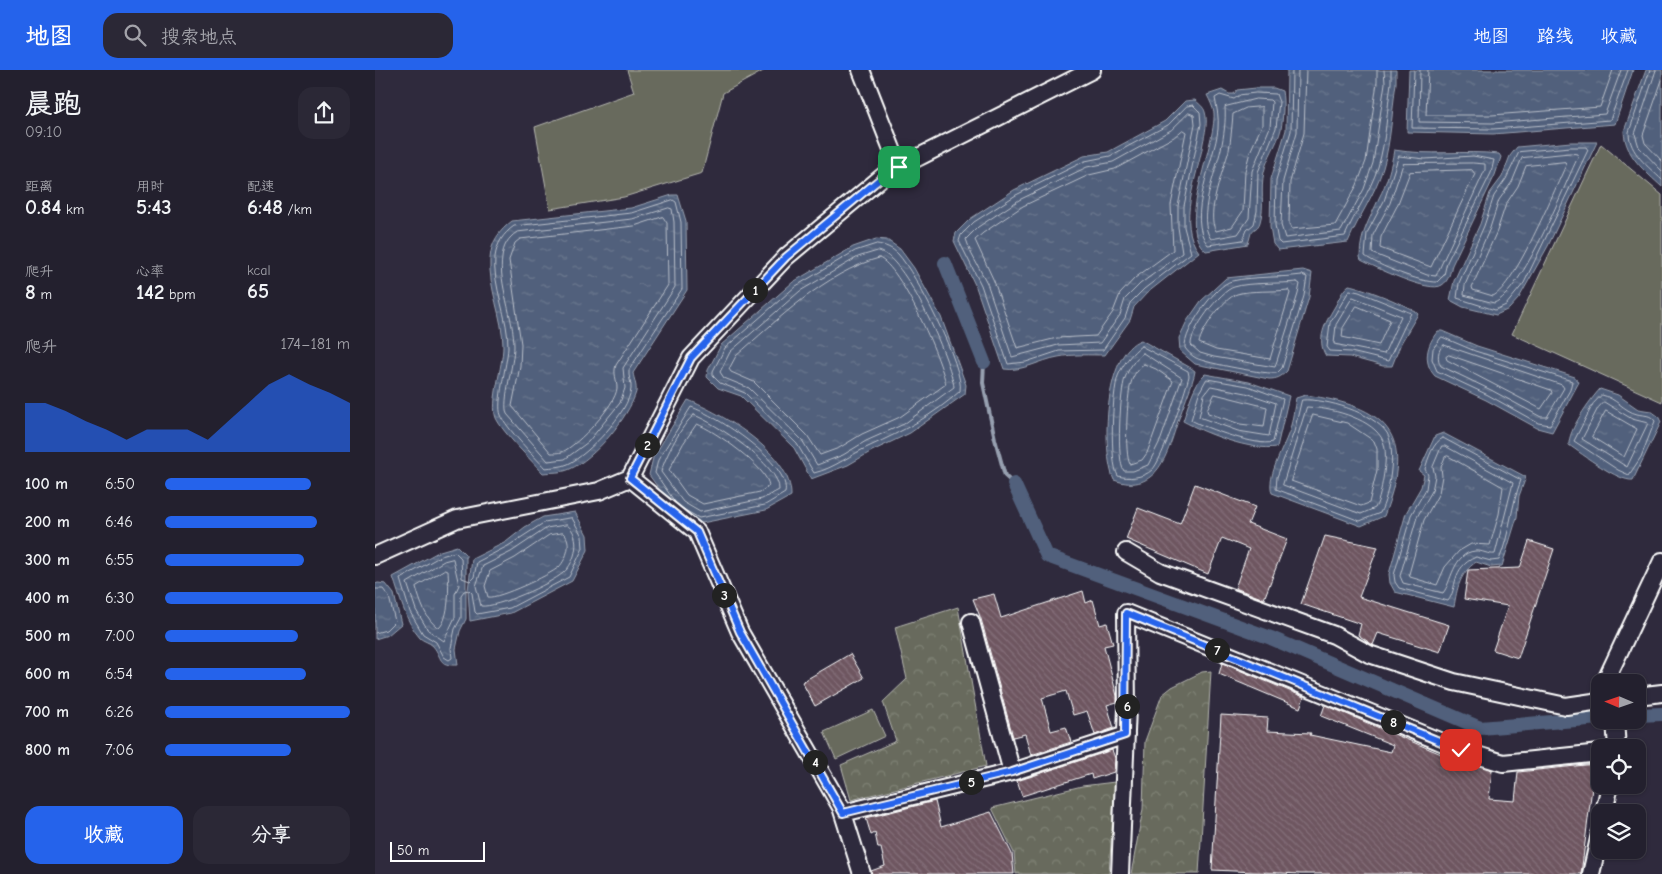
<!DOCTYPE html>
<html lang="zh">
<meta charset="utf-8">
<style>
:root{--surface:#23202e;--page:#2b2836;--text:#f1f3f6;--muted:#a3a3aa;--line:#403e4a;--accent:#2563eb}
body{margin:0;font-family:"Comic Neue","LXGW WenKai TC",sans-serif;background:var(--page);color:var(--text);height:100vh;display:flex;flex-direction:column;font-size:19px;white-space:nowrap}
*{box-sizing:border-box;margin:0}
p{font-size:16px;color:var(--muted)}
.icon{flex:none;width:28px;height:28px;fill:none;stroke:currentColor;stroke-width:2;stroke-linecap:round;stroke-linejoin:round}
.map{position:relative;flex:1;overflow:hidden}
.details{display:flex;flex-direction:column;background:var(--surface);width:375px}
.details>*{flex:none}
.needle{width:32px;rotate:272deg}
.fabs{position:absolute;left:1216px;top:604px;display:grid;gap:10px}
.fabs a{display:grid;place-items:center;width:55px;height:55px;border-radius:10px;background:var(--surface);box-shadow:0 1px 4px #0004,0 0 0 1px var(--line);font-size:25px}
.scale{position:absolute;left:15px;bottom:12px;width:95px;box-sizing:border-box;padding-left:5px;border:2px solid #fff;border-top:0;font-size:14px;line-height:18px;white-space:nowrap;color:#fff;-webkit-text-stroke:4px #2f2a3d;paint-order:stroke}
.pin{position:absolute;display:grid;place-items:center;width:42px;height:42px;color:#fff;margin:-21px;border-radius:10px;box-shadow:0 2px 8px #0006}
.km{position:absolute;width:25px;height:25px;margin:-12px;border-radius:50%;background:#222;color:#fff;font-size:14px;line-height:25px;text-align:center}
.round{display:grid;place-items:center;flex:none;width:52px;height:52px;border-radius:15px;background:var(--page)}
.headline{display:flex;align-items:center;justify-content:space-between;height:85px;padding:0 25px}
h1{font-size:28px;font-weight:700;line-height:38px}
.metrics{display:grid;grid-template-columns:repeat(3,1fr);gap:8px;height:85px;padding:5px 25px}
.metrics div{display:grid;align-content:center}
.metrics b{font-size:21px;font-weight:700}
.metrics small{font-size:14px;font-weight:400}
.metrics p{font-size:14px}
.chart{height:140px;padding:10px 25px}
.chart p{display:flex;justify-content:space-between}
.chart svg{width:100%;height:90px;margin-top:5px;fill:var(--accent);opacity:.7}
.action{display:flex;gap:10px;margin-top:auto;padding:10px 25px}
.action a{flex:1;height:58px;border-radius:15px;background:var(--accent);color:#fff;font-size:20px;font-weight:700;line-height:58px;text-align:center}
.action a+a{background:var(--page);color:var(--text)}
ul{padding:0 25px;list-style:none;font-size:16px}
li{display:grid;grid-template-columns:80px 60px 1fr;align-items:center;height:38px}
li i{height:12px;border-radius:6px;background:var(--accent)}
header{display:flex;align-items:center;gap:30px;box-sizing:border-box;height:70px;padding:0 25px;background:var(--accent);color:#fff}
header strong{font-size:24px}
nav{display:flex;gap:28px;margin-inline-start:auto;font-size:18px}
.search{width:350px;height:45px;background:var(--page);display:flex;align-items:center;gap:12px;box-sizing:border-box;padding:0 18px;border-radius:15px;color:var(--muted);font-size:19px}
main{display:flex;flex:1;min-height:0}
.map>svg:first-child{display:block}
.grass{fill:#686b5d;stroke:#b4b5ae}
.forest{fill:url(#forest-crowns);stroke:#b4b5ae}
.water{fill:url(#water-ripples);stroke:#97a0b0}
.lines{fill:none;stroke-linecap:round;stroke-linejoin:round}
.shore{stroke:#b9bfca;stroke-width:1}
.stream{stroke:#97a0b0;stroke-width:4}
.canal{stroke:#51607b;stroke-width:14}
.building{fill:url(#building-back-hatch);stroke:#fff}
.minor-casing{stroke:#fff;stroke-width:20}
.minor{stroke:#2f2a3d;stroke-width:16}
.route-casing{stroke:#fff;stroke-width:10}
.route{stroke:#2563eb;stroke-width:6}
</style>
<header>
<strong>地图</strong>
<div class="search"><svg class="icon" aria-label="search" viewBox="0 0 24 24"><circle cx="10" cy="10" r="6"/><path d="M15 15l6 6"/></svg>搜索地点</div>
<nav><a>地图</a><a>路线</a><a>收藏</a></nav>
</header>
<main>
<section class="details">
<div class="headline"><div><h1>晨跑</h1><p>09:10</p></div><a class="round"><svg class="icon" aria-label="share" viewBox="0 0 24 24"><path d="M12 15V3M7 8l5-5 5 5M5 13v7h14v-7"/></svg></a></div>
<div class="metrics">
<div><p>距离</p><b>0.84<small> km</small></b></div>
<div><p>用时</p><b>5:43</b></div>
<div><p>配速</p><b>6:48<small> /km</small></b></div>
</div>
<div class="metrics">
<div><p>爬升</p><b>8<small> m</small></b></div>
<div><p>心率</p><b>142<small> bpm</small></b></div>
<div><p>kcal</p><b>65</b></div>
</div>
<div class="chart"><p><span>爬升</span>174–181 m</p>
<svg viewBox="0 0 160 44" preserveAspectRatio="none"><path d="M0 44V20L10 20L20 24L30 29L40 33L50 38L60 33L70 33L80 33L90 38L100 29L110 20L120 11L130 6L140 11L150 15L160 20V44z"/></svg>
</div>
<ul>
<li><b>100 m</b>6:50<i style="width:79%"></i></li>
<li><b>200 m</b>6:46<i style="width:82%"></i></li>
<li><b>300 m</b>6:55<i style="width:75%"></i></li>
<li><b>400 m</b>6:30<i style="width:96%"></i></li>
<li><b>500 m</b>7:00<i style="width:72%"></i></li>
<li><b>600 m</b>6:54<i style="width:76%"></i></li>
<li><b>700 m</b>6:26<i style="width:100%"></i></li>
<li><b>800 m</b>7:06<i style="width:68%"></i></li>
</ul>
<div class="action"><a>收藏</a><a>分享</a></div>
</section>
<div class="map">
<svg width="1287" height="804" viewBox="0 0 1287 804">
<defs>
<pattern id="forest-crowns" width="20" height="18" patternUnits="userSpaceOnUse" patternTransform="scale(1.25)"><rect width="20" height="18" fill="#686b5d"/><path d="M2 6a3 3 0 1 1 6 0M12 15a3 3 0 1 1 6 0" fill="none" stroke="#7f8175"/></pattern>
<pattern id="water-ripples" width="26" height="14" patternUnits="userSpaceOnUse" patternTransform="scale(1.25)"><rect width="26" height="14" fill="#51607b"/><path d="M2 4q2-2 4 0t4 0M15 11q2-2 4 0t4 0" fill="none" stroke="#6b788f"/></pattern>
<pattern id="building-back-hatch" width="6" height="6" patternUnits="userSpaceOnUse" patternTransform="scale(1.25)"><rect width="6" height="6" fill="#6e5661"/><path d="M-1 5l2 2M0 0l6 6M5-1l2 2" fill="none" stroke="#846f79"/></pattern>
</defs>
<rect width="100%" height="100%" fill="#2f2a3d"/>
<filter id="ink" filterUnits="userSpaceOnUse"><feTurbulence type="fractalNoise" baseFrequency=".02" numOctaves="2"/><feDisplacementMap in="SourceGraphic" scale="10" xChannelSelector="R" yChannelSelector="G"/><feConvolveMatrix kernelMatrix="1 2 1 2 8 2 1 2 1" color-interpolation-filters="sRGB"/></filter>
<g filter="url(#ink)">
<path class="grass" d="M252,0h138l-42,23 -21,80 -78,24 -74,12 -15,-82 99,-35z
M1226,74l61,51v207l-150,-68z
M498,640l12,26 -49,23 -12,-27z"/>
<path class="forest" d="M583,537l28,159 -135,34 -10,-35 55,-24 -13,-39 24,-23 -12,-52z
M836,601l-12,203h-68l12,-65 2,-68 17,-46 10,-8 30,-15z
M740,712l-6,92h-93l-2,-21 -22,-45 90,-22z"/>
<path class="water" d="M912,0h109v13c-4,27 -5,59 -13,85 -8,26 -24,48 -35,74l-70,8 -5,-6 -3,-18 1,-47 15,-49z
M1034,0h224l-18,54 -122,10 -86,-2z
M1271,0h16v117c-17,-16 -37,-31 -38,-56z
M881,18h18l8,3c2,11 1,27 -1,38 -3,14 -14,28 -17,43 -4,17 1,34 -4,50 -2,7 -6,6 -9,11l-3,11 -42,7c-31,-24 10,-104 8,-138 -1,-6 -4,-12 -7,-18l15,-5 7,4h5l3,-4z
M820,30c3,3 9,7 10,12 3,10 0,21 -2,31 -5,33 -27,80 -4,109l-52,41 -13,14 -4,13 -25,35c-15,0 -32,-1 -47,2 -18,3 -36,15 -54,12l-28,-82 -22,-46 2,-8 14,-14 44,-29 70,-34 24,-4 57,-31 20,-20z
M1196,72h26l-49,104 -29,52 -10,11 -13,6 -33,-8 -13,-7 4,-19 26,-57 10,-31 12,-16 8,-21 7,-9z
M1019,80c35,6 70,0 105,4l2,3 -6,18 -43,90c-2,7 -3,16 -10,20 -12,9 -67,-18 -81,-25l-1,-3c0,-24 10,-38 19,-59 8,-15 12,-31 15,-48z
M297,125h6l8,26 1,69 -54,83c1,6 4,13 3,19 -7,25 -42,67 -66,77 -8,4 -19,3 -27,4 -12,-13 -40,-40 -47,-55 -6,-15 7,-52 7,-72 0,-29 -15,-58 -13,-87 1,-17 9,-28 22,-38l119,-13z
M501,169l11,1 13,9 14,19 27,49 25,68 -1,9 -55,39 -38,18 -24,14 -37,14 -17,-31 -53,-52 -23,-8 -11,-11 1,-7 13,-25 72,-63 60,-35z
M928,200l9,3 -3,24 -22,74c-6,6 -10,8 -18,8l-74,-15 -15,-13 -1,-13 8,-17 14,-20 25,-23z
M974,215c12,2 62,21 69,29l-17,29 -9,23h-9l-33,-9 -24,-1c-10,-16 -1,-33 8,-48 5,-8 7,-17 15,-23z
M1063,261h4l35,15 98,31 4,5 -27,50 -15,-4 -51,-28 -51,-24c-13,-14 -8,-32 3,-45z
M766,270l50,28 4,3 -1,5c-4,15 -11,30 -16,45 -10,30 -20,75 -64,59 -13,-29 -10,-128 27,-140z
M830,304l44,8 40,14 -12,51c-27,4 -70,-13 -94,-26 5,-14 10,-37 22,-47z
M1225,319l18,6 20,14 13,2 7,5 3,6 -28,58c-14,2 -51,-26 -64,-35 -1,-15 21,-45 31,-56z
M931,325c81,12 110,38 78,121l-23,10 -89,-33c-6,-17 13,-47 18,-64 3,-10 4,-21 6,-31z
M313,330c35,14 104,54 103,96l-25,14 -69,14 -19,-9 -29,-40 4,-17z
M1068,363l83,44 -7,19 -2,21 -15,49 -11,1 -15,-5c-16,11 -19,26 -22,45l-59,-15 -5,-9 -1,-9 17,-61 15,-26 3,-12 -5,-4 16,-35z
M200,442l12,23 1,15 -16,31 -61,32 -41,8 -2,-31 4,-31 34,-17 19,-15 18,-10z
M82,476l9,9v64l-6,12 -4,18 2,16c-21,1 -15,-7 -25,-19 -4,-4 -10,-5 -13,-8 -15,-17 -20,-41 -27,-61l47,-26z
M3,513l8,1 8,10 7,30 -13,11 -13,4v-55z"/>
<g class="lines">
<path class="shore" d="M917,0l-1,61 -15,49 -1,45 3,16 3,3 64,-8c10,-24 25,-44 33,-69 8,-26 9,-57 13,-84v-13
M923,0l-1,62 -14,49 -2,44 4,13 56,-7 23,-42 9,-26 12,-80 -1,-13
M931,0l-2,63 -14,49 -1,42 2,5 44,-4 22,-40 9,-24 11,-79v-12
M1039,0l-2,58 81,1 117,-9 18,-50
M1045,0l-1,52 73,1 113,-9 16,-44
M1053,0l-2,45h66l108,-8 13,-37
M1275,0l-21,62c0,21 19,34 33,48
M1281,0l-21,64 4,13 23,24
M1287,10l-19,55 2,8 17,18
M881,23l20,1 3,8 -3,26 -18,44 -1,39 -3,13 -7,6 -4,10 -35,5c-23,-27 7,-85 10,-116 1,-12 -1,-20 -3,-31l5,-3 14,4 6,-4z
M881,29l14,1 2,2 -2,25 -18,44 -3,47 -11,16 -27,5c-15,-20 5,-68 10,-90 3,-14 5,-28 4,-42z
M812,36l6,-1 7,7 1,12 -17,82v21l7,26 -47,36 -14,14 -5,15 -22,32 -44,1 -33,11 -18,2 -27,-79 -22,-44 2,-6 13,-13 42,-27 69,-34 25,-5 58,-31z
M887,37v18l-12,27 -5,19 -2,40 -11,16 -16,4c-11,-17 8,-62 13,-81 2,-12 3,-24 4,-36l13,-6z
M814,43l5,2 1,9 -17,82v21l4,26 -42,31 -15,15 -5,16 -20,28 -42,2 -46,12 -25,-74 -16,-30 -5,-14 12,-12 41,-27 68,-33 26,-5 58,-32z
M808,60l3,2 -15,73 2,45 -38,28 -15,16 -7,18 -17,24 -39,2 -40,10 -23,-67 -19,-41 8,-7 40,-27 66,-31 26,-6 59,-32z
M1196,77h15l2,3 -64,133 -18,22 -11,5 -38,-12 2,-15 25,-57 10,-30 12,-17 13,-27z
M1196,83l6,1 1,3c-15,31 -55,135 -84,146l-30,-8 1,-10 25,-57 9,-28 13,-18 10,-24z
M1024,86l26,3 48,-3 21,4 -3,13 -44,89 -3,13 -7,7c-16,1 -60,-17 -72,-26l2,-23 17,-32z
M1190,92l1,3c-12,26 -51,121 -73,131l-20,-6 -1,-3 25,-56 9,-27 12,-18 8,-20z
M1098,93l12,1v6l-49,106 -9,-1 -55,-22 1,-18 17,-32 13,-39z
M1097,100l3,4 -44,93 -51,-19 1,-11 16,-31 13,-34z
M298,130l3,2 5,20 1,67 -53,81c-1,7 3,13 2,19 -2,23 -43,66 -63,75 -6,3 -16,3 -23,4 -11,-12 -39,-40 -44,-53 -5,-11 6,-51 7,-67 1,-30 -16,-62 -13,-91 2,-14 8,-23 19,-31l117,-13z
M294,138l3,1 2,13 1,65 -52,81 2,20 -5,15 -32,39 -23,17 -17,2 -41,-47c-5,-13 7,-50 7,-68 0,-28 -16,-63 -12,-88 1,-12 6,-20 15,-26l115,-13z
M288,147l4,6 1,62 -52,80c-3,9 1,14 1,23 -1,17 -39,57 -55,64 -3,1 -8,1 -11,1l-39,-47 8,-40 1,-22 -12,-84 6,-17 5,-4 114,-13z
M502,174c8,1 15,4 21,10 17,18 67,114 62,137 -26,24 -57,40 -90,55 -19,8 -35,22 -56,27l-17,-29 -52,-51 -25,-10 -7,-7v-5l12,-23 71,-62 59,-35z
M503,181c26,2 73,110 76,136l-50,37 -38,17 -23,14 -26,10 -15,-25 -53,-52 -25,-10 -4,-6 10,-20 70,-61 58,-34z
M504,188c22,8 62,102 67,126l-46,33 -38,17 -23,14 -19,7 -13,-20 -53,-53 -23,-10 -2,-3 7,-13c40,-35 90,-84 143,-98z
M927,205l5,2 -3,19 -22,72 -5,5c-8,2 -72,-10 -81,-15 -4,-2 -8,-6 -11,-10 -2,-17 31,-64 47,-67 22,-5 48,-3 70,-6z
M922,212l3,2 -2,10 -23,73 -61,-10 -14,-4 -9,-8c-1,-14 29,-54 43,-58 16,-5 45,-3 63,-5z
M913,220l2,3 -20,66 -54,-9 -17,-7c2,-13 25,-45 38,-49 13,-4 37,-2 51,-4z
M975,220l9,2 52,21 -23,48 -37,-9 -21,-1 -3,-4 3,-24z
M978,227l48,19 -17,38 -50,-10 2,-19z
M982,236l33,14 -11,25 -37,-8 1,-9z
M1067,267l33,14 97,30 -2,9 -20,35 -12,-2 -50,-28 -51,-24 -5,-12 1,-10z
M1069,275l118,40 2,3 -17,29h-6l-50,-27 -50,-24c-4,-6 -4,-17 3,-21z
M766,276l47,25 1,5c-4,17 -27,85 -37,94 -9,8 -24,9 -34,6 -9,-16 -6,-82 0,-100 4,-10 14,-24 23,-30z
M768,283l39,25 -21,61 -13,26 -15,6h-9c-8,-10 -4,-79 1,-93 3,-8 10,-20 18,-25z
M1074,285l102,35 1,3 -11,16 -94,-49 -1,-3z
M769,294l12,5 17,12 -26,72 -5,7 -12,4c-6,-9 -3,-69 1,-81 2,-7 7,-16 13,-19z
M832,309l41,7 35,13 -10,43c-15,5 -68,-14 -82,-22l8,-27z
M836,316l35,7 30,10 -7,33 -31,-5 -39,-14 5,-22z
M840,324l52,13 -3,20 -24,-3 -32,-11 -1,-3z
M1227,325c14,3 22,16 35,19 8,2 13,0 18,7l-14,36 -12,18 -11,-5 -44,-29 19,-37z
M927,330c23,-2 72,13 85,33 10,17 2,63 -7,80l-20,8 -84,-32 1,-12 17,-45z
M1229,332l28,17 16,4 -21,44 -45,-28 16,-31z
M932,337c22,1 61,10 74,30 7,10 4,30 2,42 -2,10 -3,20 -8,29l-14,6 -78,-29z
M1231,341l31,18 -13,28 -32,-20z
M319,345c20,7 87,51 85,75l-17,9 -62,13 -17,-10 -22,-30c4,-15 21,-48 33,-57z
M938,345l34,8 27,18 3,8v21l-8,33 -8,3 -70,-25z
M322,354c17,6 71,44 72,62l-9,6 -57,12 -16,-9 -18,-25 14,-26z
M1068,368l78,42c-10,26 -11,54 -22,80l-8,1 -15,-4c-26,11 -18,32 -28,44l-49,-13 -4,-6 -1,-7 17,-60 15,-26 2,-14 -3,-6c3,-10 8,-27 18,-31z
M1067,376h3l68,37 -18,71c-7,1 -13,-4 -20,-3 -22,2 -24,33 -32,42l-40,-10 -3,-7 17,-59 15,-26 3,-15 -2,-9z
M1073,386l55,31 -4,27 -9,31 -19,-1 -12,7 -14,16 -8,18 -27,-8 -1,-3 15,-54 15,-27 3,-17 -1,-9 4,-10z
M300,432l-20,-29 3,-13 33,-53c25,8 101,57 94,86l-20,12 -66,13 -16,-9
M197,448l10,18 1,12 -14,29 -59,31 -33,6 -2,-2 -3,-19 -3,-3 -5,1 -3,4v23l-6,11 -4,19 1,10 -3,2 -5,-3 -8,-15 -13,-8 -13,-22 -10,-33 41,-23 14,-4 6,6 1,20 8,3 4,-4 3,-15 31,-16 37,-24z
M192,455c15,10 9,38 -4,48 -13,11 -66,35 -82,33l-5,-20 7,-20 28,-14 36,-24z
M188,463c10,7 4,26 -4,34 -9,8 -61,32 -71,30l-3,-11 5,-15 25,-13 34,-23z
M78,489l6,26 -4,9v23l-11,24 -16,-11 -12,-20 -9,-27 37,-22z
M69,500l4,1c1,14 2,47 -9,57 -13,-7 -19,-27 -23,-41z
M0,519h8l6,8 6,24 -9,9 -11,3"/>
<path class="stream" d="M609,292l-1,21 12,56 10,37 9,8"/>
<path class="canal" d="M570,193l39,99
M639,414l33,72 224,82 209,90 120,-10
M1262,645l25,-1"/>
</g>
<path class="building" d="M820,414l60,23 -7,17 39,15 -23,60 -29,-11 14,-39 -27,-11 -14,36 -82,-35 12,-31 42,16z
M950,466l53,11 -19,50 90,28 -9,27 -62,-19 -5,12 -15,-10 3,-11 -60,-20z
M1154,471l25,8 -36,109 -25,-8 15,-44 -44,-7 4,-29 52,-2z
M708,521l3,12 7,-3 7,25 7,-2 6,21 -9,2 13,50v6l-10,3 7,23 -19,7 -8,-24 -14,4 -7,-24 -24,7 9,33 15,-4 5,15 -40,13 -6,-21 -12,3 -32,-118 -8,-20 21,-5 7,24z
M475,584l14,24 -49,28 -13,-24z
M847,593l82,34 -4,11 -81,-34z
M950,635l121,51v2l13,2 33,10 -3,29 26,2 3,-29 77,-8 -14,110h-280l-89,-4 9,-155 47,3 -1,13 44,2 -1,2 81,17 2,-7 -72,-29z
M737,680l3,8 -1,14 -22,7 -1,-5 -69,22 -5,-15z
M560,731l6,26 50,-15 21,42 2,20h-142l-1,-3 14,-5 -4,-18h-3l-3,-15 -4,2 -5,-17z"/>
<g class="lines">
<defs>
<path id="minor" d="M486,0l38,97
M255,408l67,54 43,100 101,175 21,67
M751,482l34,20 174,63 35,19 85,28 112,24 34,-5
M0,486l82,-37 142,-28 31,-13 61,-120 95,-101 101,-84 205,-103
M596,552l41,150
M1230,612l57,-121
M1262,626l25,-3
M1240,650l2,28
M1229,742l6,-27
M468,743l169,-41 114,-37
M745,804l7,-166 -1,-95 335,137 42,13 97,-10
M1216,804l9,-40"/>
</defs>
<use href="#minor" class="minor-casing"/>
<use href="#minor" class="minor"/>
</g>
</g>
<g class="lines" filter="url(#ink)">
<defs>
<path id="route" d="M524,97l-12,6 -101,84 -95,101 -61,120 67,54 43,100 103,181 169,-41 113,-37 1,-122 335,137"/>
</defs>
<use href="#route" class="route-casing"/>
<use href="#route" class="route"/>
</g>
</svg>
<div class="fabs">
<a><svg class="needle" viewBox="-14 -14 28 28"><path d="M0-13l5 13h-10z" fill="#e53935"/><path d="M0 13l5-13h-10z" fill="#a3a3aa"/></svg></a>
<a><svg class="icon" aria-label="locate" viewBox="0 0 24 24"><circle cx="12" cy="12" r="6"/><path d="M12 2v4M12 18v4M2 12h4M18 12h4"/></svg></a>
<a><svg class="icon" aria-label="layers" viewBox="0 0 24 24"><path d="M12 4l9 5-9 5-9-5zM3 14l9 5 9-5"/></svg></a>
</div>
<div class="scale">50 m</div>
<div class="pin" style="left:524px;top:97px;background:#1e9e55"><svg class="icon" aria-label="arrive" viewBox="0 0 24 24"><path d="M6 21V4h12l-3 4 3 4H6"/></svg></div>
<div class="pin" style="left:1086px;top:680px;background:#d93025"><svg class="icon" aria-label="check" viewBox="0 0 24 24"><path d="M5 12l5 5 9-10"/></svg></div>
<b class="km" style="left:380px;top:220px">1</b>
<b class="km" style="left:272px;top:375px">2</b>
<b class="km" style="left:349px;top:525px">3</b>
<b class="km" style="left:440px;top:692px">4</b>
<b class="km" style="left:596px;top:712px">5</b>
<b class="km" style="left:752px;top:636px">6</b>
<b class="km" style="left:842px;top:580px">7</b>
<b class="km" style="left:1018px;top:652px">8</b>
</div>
</main>
